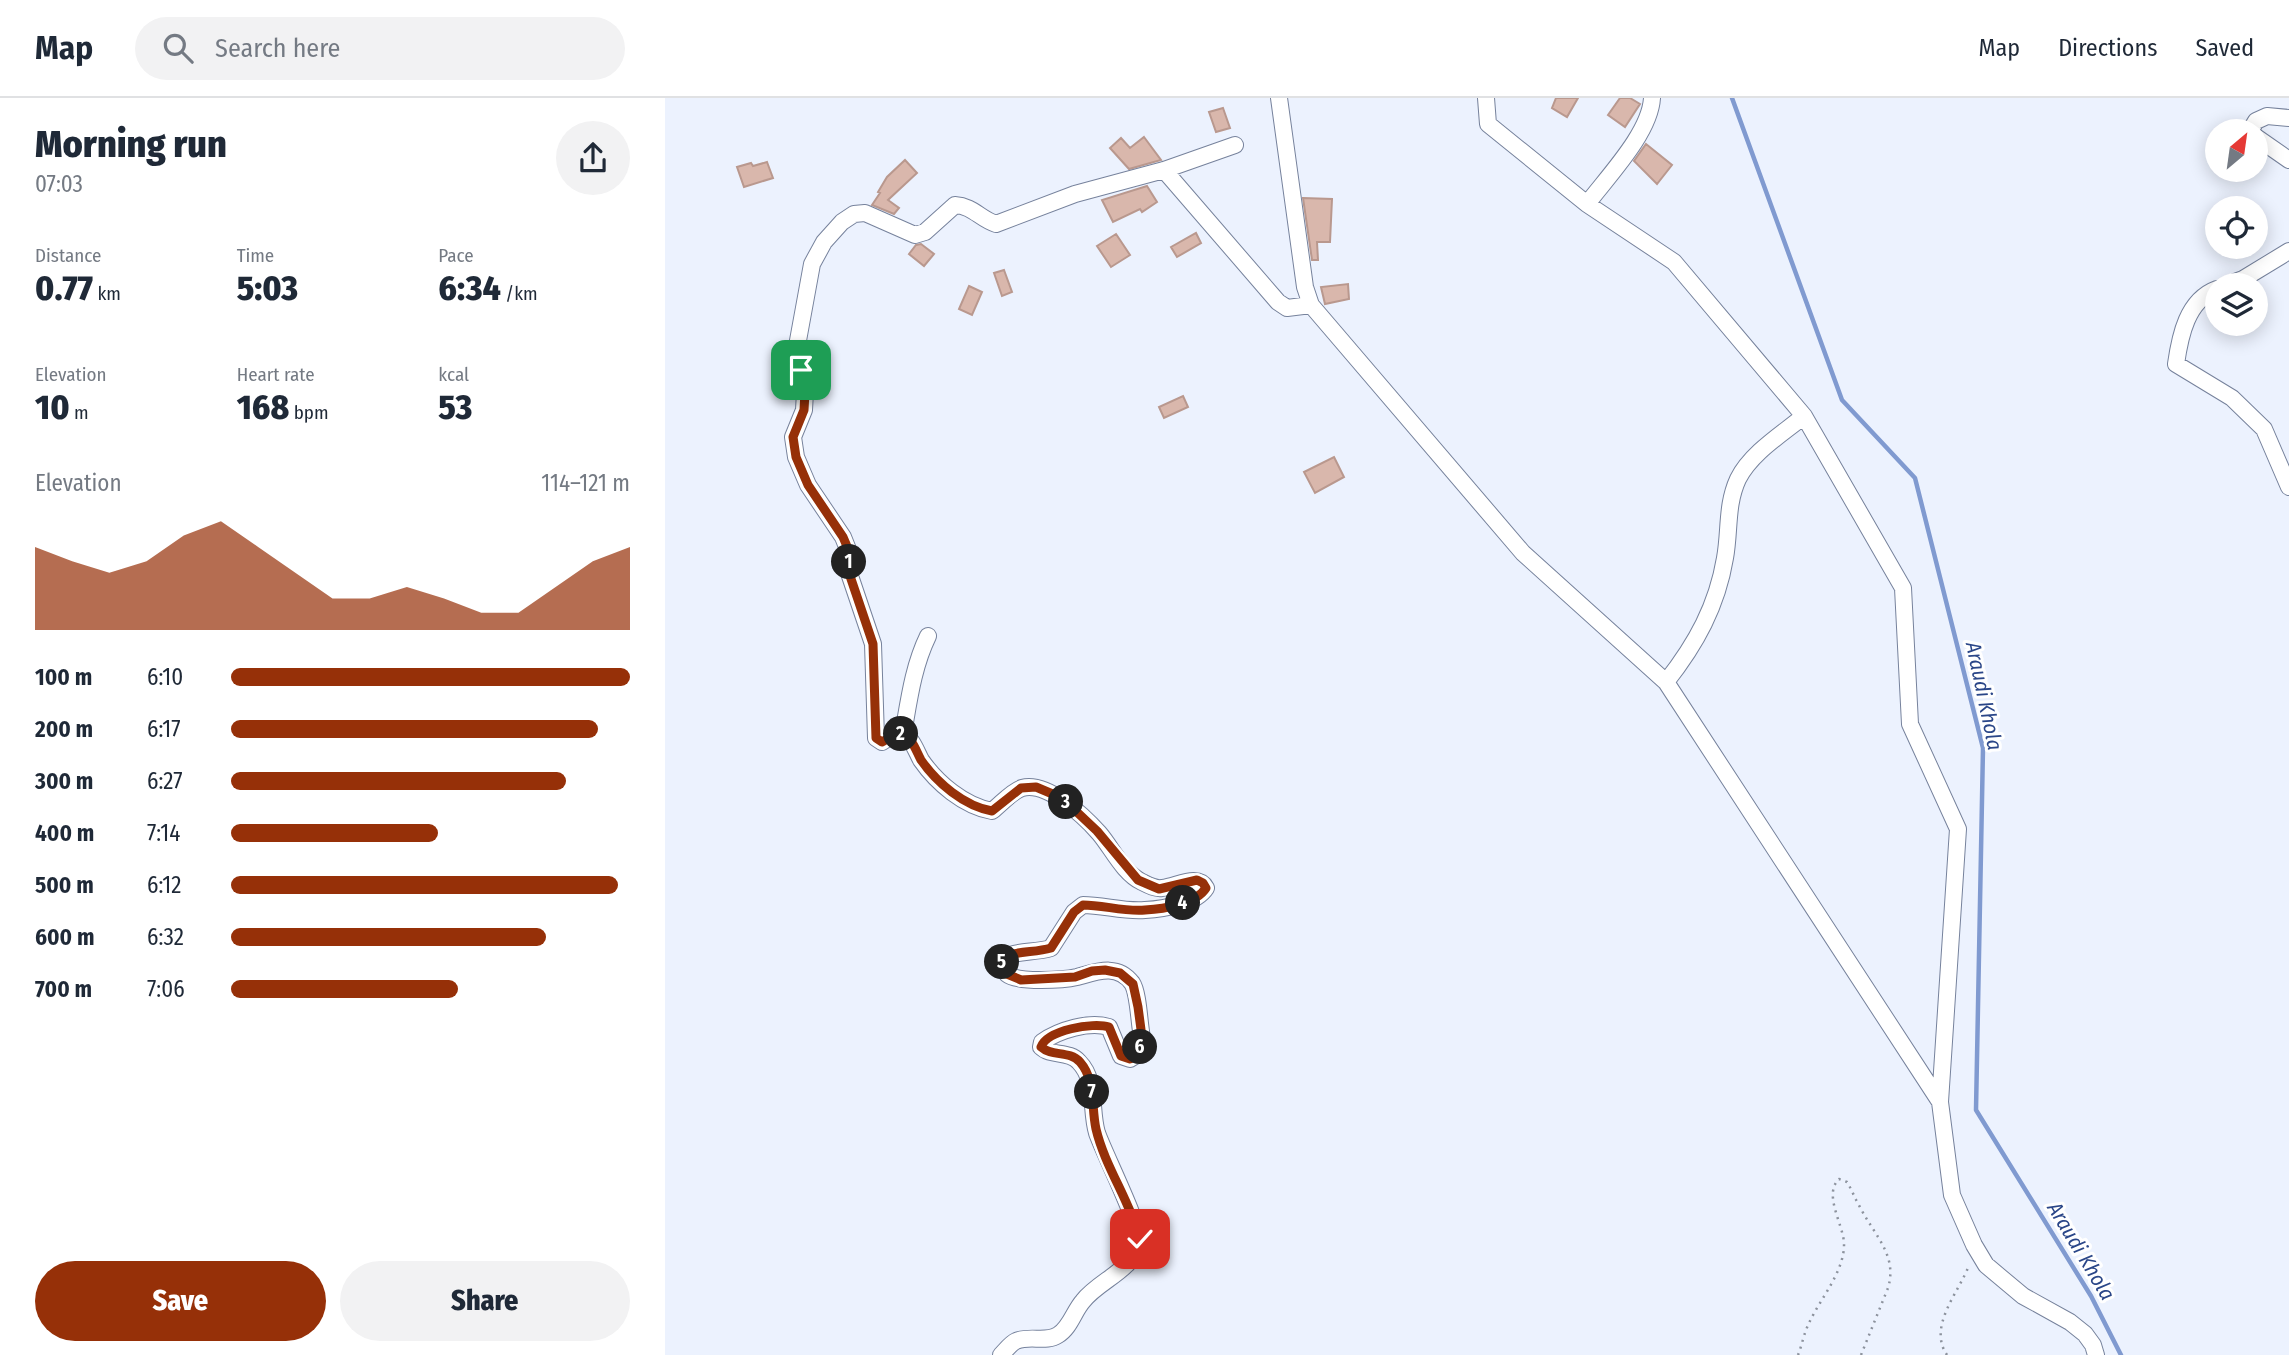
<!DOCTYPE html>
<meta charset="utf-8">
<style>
:root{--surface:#fff;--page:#f2f2f3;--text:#1f2937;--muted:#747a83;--line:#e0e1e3;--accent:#963008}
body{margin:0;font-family:"Fira Sans Condensed",sans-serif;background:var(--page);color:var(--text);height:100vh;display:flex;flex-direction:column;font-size:26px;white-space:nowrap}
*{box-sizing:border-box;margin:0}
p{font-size:23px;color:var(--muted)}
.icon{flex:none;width:38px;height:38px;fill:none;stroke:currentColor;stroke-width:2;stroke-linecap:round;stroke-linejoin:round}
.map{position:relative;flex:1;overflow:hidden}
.details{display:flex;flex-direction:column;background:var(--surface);width:665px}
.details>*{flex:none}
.needle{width:46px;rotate:29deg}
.buttons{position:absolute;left:1540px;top:21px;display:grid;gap:14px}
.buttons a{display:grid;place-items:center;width:63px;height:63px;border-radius:50%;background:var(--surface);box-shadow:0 4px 18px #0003;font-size:35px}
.pin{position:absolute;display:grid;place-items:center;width:60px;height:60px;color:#fff;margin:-30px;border-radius:14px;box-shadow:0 4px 10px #0006}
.km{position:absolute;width:35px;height:35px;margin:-18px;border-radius:50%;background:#222;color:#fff;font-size:19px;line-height:35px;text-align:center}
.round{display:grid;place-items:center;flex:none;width:74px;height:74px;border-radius:37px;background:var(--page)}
.overview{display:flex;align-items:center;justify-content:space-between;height:119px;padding:0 35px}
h1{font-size:38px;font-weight:800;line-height:52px}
.stats{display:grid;grid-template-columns:repeat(3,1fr);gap:10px;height:119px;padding:7px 35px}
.stats div{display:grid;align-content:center}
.stats b{font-size:35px;font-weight:800}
.stats small{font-size:19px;font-weight:400}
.stats p{font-size:19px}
.chart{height:196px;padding:14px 35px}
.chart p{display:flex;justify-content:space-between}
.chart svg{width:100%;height:126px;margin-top:7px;fill:var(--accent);opacity:.7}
.button{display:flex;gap:14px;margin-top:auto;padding:14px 35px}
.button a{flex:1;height:80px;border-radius:42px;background:var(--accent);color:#fff;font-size:28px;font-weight:800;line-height:80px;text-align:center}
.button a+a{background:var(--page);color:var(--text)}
ul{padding:0 35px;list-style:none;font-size:23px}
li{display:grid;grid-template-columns:112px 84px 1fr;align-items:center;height:52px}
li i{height:18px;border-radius:9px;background:var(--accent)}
header{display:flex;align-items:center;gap:42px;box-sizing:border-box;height:98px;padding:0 35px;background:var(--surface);border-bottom:2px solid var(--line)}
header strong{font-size:33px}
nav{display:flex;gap:38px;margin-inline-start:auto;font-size:24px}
.search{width:490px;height:63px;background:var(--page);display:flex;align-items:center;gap:18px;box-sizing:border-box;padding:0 24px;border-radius:38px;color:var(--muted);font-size:26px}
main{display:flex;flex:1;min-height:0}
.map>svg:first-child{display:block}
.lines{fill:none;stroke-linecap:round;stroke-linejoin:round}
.stream{stroke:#809ad0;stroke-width:4.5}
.building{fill:#d9b7ac;stroke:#b9988e;stroke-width:2}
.minor-casing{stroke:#76829c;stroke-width:18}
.path{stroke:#8c929d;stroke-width:2.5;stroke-dasharray:2 5;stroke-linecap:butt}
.minor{stroke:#fff;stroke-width:16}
.route-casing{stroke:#fff;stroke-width:14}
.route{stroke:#963008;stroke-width:9}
.labels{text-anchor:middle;stroke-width:6;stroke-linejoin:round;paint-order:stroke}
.water-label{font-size:21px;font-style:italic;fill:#2a4688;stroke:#fff}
</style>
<header>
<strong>Map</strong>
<div class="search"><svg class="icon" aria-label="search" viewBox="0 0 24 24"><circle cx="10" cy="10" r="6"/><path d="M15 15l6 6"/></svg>Search here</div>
<nav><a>Map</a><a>Directions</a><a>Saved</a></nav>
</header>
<main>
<section class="details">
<div class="overview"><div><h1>Morning run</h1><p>07:03</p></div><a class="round"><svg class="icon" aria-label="share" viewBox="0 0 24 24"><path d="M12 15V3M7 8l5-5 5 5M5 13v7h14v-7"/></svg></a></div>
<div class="stats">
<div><p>Distance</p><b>0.77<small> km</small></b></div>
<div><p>Time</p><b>5:03</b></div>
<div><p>Pace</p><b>6:34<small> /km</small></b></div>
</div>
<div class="stats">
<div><p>Elevation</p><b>10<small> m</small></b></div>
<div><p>Heart rate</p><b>168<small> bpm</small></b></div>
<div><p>kcal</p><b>53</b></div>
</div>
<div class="chart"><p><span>Elevation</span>114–121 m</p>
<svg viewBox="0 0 160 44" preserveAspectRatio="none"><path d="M0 44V15L10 20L20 24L30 20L40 11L50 6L60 15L70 24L80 33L90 33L100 29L110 33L120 38L130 38L140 29L150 20L160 15V44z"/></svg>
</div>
<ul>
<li><b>100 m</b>6:10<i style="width:100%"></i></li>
<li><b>200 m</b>6:17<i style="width:92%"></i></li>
<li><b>300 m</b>6:27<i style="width:84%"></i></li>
<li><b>400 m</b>7:14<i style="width:52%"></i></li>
<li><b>500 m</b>6:12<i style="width:97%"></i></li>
<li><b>600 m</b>6:32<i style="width:79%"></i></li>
<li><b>700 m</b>7:06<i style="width:57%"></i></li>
</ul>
<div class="button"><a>Save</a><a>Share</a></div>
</section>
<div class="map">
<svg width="1624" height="1257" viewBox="0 0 1624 1257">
<rect width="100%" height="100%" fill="#ecf2fe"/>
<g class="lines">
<path class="stream" d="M1067,0l110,302 73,78 68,270 -7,362 115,186 30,59"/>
</g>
<path class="building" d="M891,0h22l-11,19 -15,-9z
M955,0h10l10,6 -15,23 -17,-12z
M558,10l7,20 -14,4 -7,-20z
M479,39l17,23 -32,9 -19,-21 11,-10 9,10z
M981,46l26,21 -15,19 -23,-23z
M240,62l12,13 -29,27 11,8 -5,6 -22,-9 8,-12 -2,-1 9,-15z
M102,64l6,16 -29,9 -7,-20 14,-4 2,3z
M482,88l10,16 -15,10 -2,-3 -27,13 -11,-22z
M638,100l29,1 -2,43h-13l1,18h-6z
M531,135l5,10 -24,14 -6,-10z
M451,136l14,21 -19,12 -14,-21z
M256,146l13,10 -10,12 -15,-12 7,-9z
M339,172l8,22 -10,4 -8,-23z
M683,186l1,15 -24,5 -4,-17z
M304,188l13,6 -10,23 -13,-6z
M518,298l5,11 -24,11 -5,-11z
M669,359l10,20 -29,16 -11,-21z"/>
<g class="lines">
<defs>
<path id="minor" d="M614,0l26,189 6,18 212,248 143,129 274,420
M821,0l2,26 99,80 87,58 130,154 99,172 7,136 48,105 -18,273 12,93 22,50 12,20 37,31 47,26 15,12 8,11 3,10
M1585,33l6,-10 11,-5 22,2
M1591,39l33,23
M499,72l114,132 9,6 24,-3
M922,106c21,-28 63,-71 65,-106
M1562,187l16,-6 46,-28
M1552,191c-30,11 -37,47 -41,75l56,34 32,31 25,58
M1001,584c30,-38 51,-76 59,-124 5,-27 1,-53 13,-79 13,-26 44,-45 66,-63
M238,636c6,-34 10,-67 25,-98
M336,1257c4,-4 10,-12 15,-14 14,-6 30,2 42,-6 12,-7 16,-24 25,-34 16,-21 52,-31 56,-60 2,-14 -35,-88 -42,-108 -7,-23 0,-53 -18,-71 -10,-12 -28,-5 -38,-15l1,-5c17,-12 47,-21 67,-15l12,29 9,3c11,-5 13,-17 11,-28 -2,-12 -3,-39 -9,-48 -15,-20 -36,-11 -55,-6 -13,3 -59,6 -70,-3 0,0 -5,-8 -6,-9l3,-8c15,-7 31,-4 47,-9l23,-36 9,-7c20,0 42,7 62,5 18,-1 51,-6 61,-22 -8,-15 -30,-1 -44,0 -7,1 -14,-3 -20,-6 -19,-9 -30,-34 -43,-49 -15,-17 -52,-52 -77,-45 -10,3 -21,16 -30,23 -28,-5 -55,-28 -71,-51 -5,-9 -9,-23 -19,-26 -8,-3 -14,5 -20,8l-6,-4 -3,-94 -24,-71v-21l-6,-15 -35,-52 -12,-28 -3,-20 11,-27 1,-18 -8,-46 15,-82 12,-22 18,-20 12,-8 11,-1 50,22 10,-3 30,-27c18,1 25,14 41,19l79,-30 89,-24 71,-25"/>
</defs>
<use href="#minor" class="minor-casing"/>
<path class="path" d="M1133,1257c4,-10 6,-22 11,-32 11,-24 36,-52 35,-80 -1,-19 -21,-49 -5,-64l8,3c5,8 8,17 13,25 14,28 38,48 28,81l-27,67
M1282,1257c-20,-29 13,-64 22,-90"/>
<use href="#minor" class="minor"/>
</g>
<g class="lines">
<defs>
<path id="route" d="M136,272l4,22 -1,18 -11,27 3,20 12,28 35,52 6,14v22l24,71 3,94 6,4c6,-3 12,-11 20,-8 10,3 14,17 19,26 16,23 43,46 71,51l29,-23 15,-1 26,11 35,33 41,49 21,9 38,-9 6,3 3,5c-10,16 -43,21 -61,22 -20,2 -42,-5 -62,-5l-9,7 -23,36c-16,5 -32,2 -47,9l-3,8 6,9 14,6 54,-3 17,-6 13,-1 15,3 13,11 5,23 4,30 -6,19 -6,3 -9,-3 -12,-29c-16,-5 -62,3 -68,20 11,10 28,3 39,15 16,18 11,45 16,67 9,38 34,72 44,110"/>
</defs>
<use href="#route" class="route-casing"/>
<use href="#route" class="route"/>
</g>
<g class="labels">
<g class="water-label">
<text transform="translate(1319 598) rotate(78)" y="7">Araudi Khola</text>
<text transform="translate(1416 1153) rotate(59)" y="7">Araudi Khola</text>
</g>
</g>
</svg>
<div class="buttons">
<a><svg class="needle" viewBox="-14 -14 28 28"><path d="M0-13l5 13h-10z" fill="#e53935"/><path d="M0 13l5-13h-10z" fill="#747a83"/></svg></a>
<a><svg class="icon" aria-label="locate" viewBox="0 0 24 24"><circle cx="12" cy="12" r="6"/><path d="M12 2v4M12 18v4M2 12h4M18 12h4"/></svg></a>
<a><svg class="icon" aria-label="layers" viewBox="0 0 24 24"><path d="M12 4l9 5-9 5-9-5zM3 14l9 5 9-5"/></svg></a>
</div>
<div class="pin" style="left:136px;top:272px;background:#1e9e55"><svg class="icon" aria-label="arrive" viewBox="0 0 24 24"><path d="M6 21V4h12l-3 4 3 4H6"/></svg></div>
<div class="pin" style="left:475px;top:1141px;background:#d93025"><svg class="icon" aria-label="check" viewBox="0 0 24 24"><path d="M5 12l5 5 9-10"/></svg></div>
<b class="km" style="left:184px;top:464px">1</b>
<b class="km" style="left:236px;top:636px">2</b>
<b class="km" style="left:401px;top:704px">3</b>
<b class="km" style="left:518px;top:805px">4</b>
<b class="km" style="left:337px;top:864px">5</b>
<b class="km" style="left:475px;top:949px">6</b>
<b class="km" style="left:427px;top:994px">7</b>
</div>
</main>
